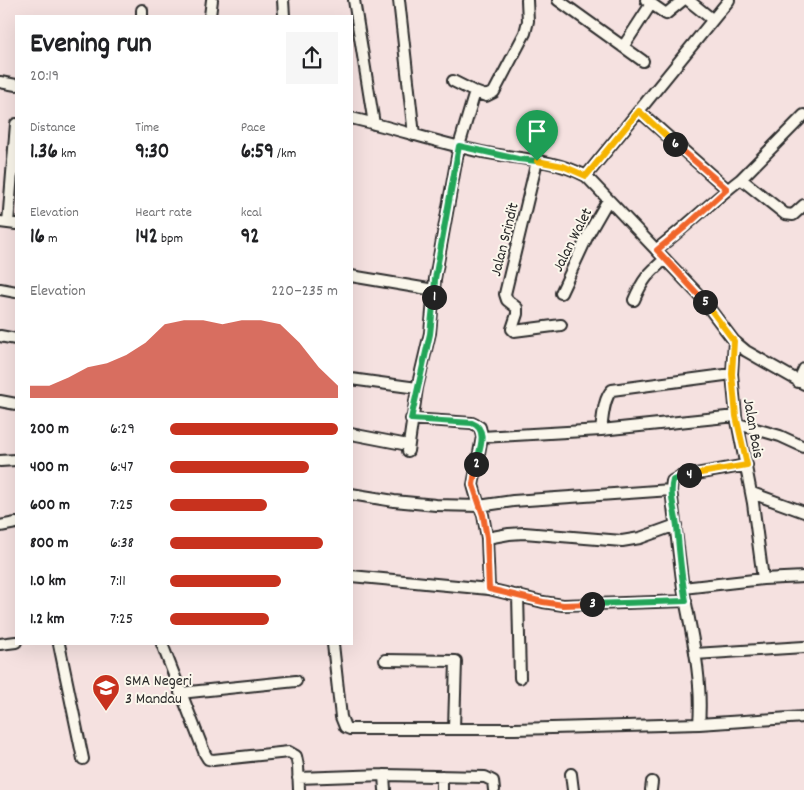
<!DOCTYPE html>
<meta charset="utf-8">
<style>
:root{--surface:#fff;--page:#f6f6f6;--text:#202124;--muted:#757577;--accent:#c8321e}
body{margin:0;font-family:Dekko,sans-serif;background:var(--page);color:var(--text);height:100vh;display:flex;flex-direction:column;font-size:19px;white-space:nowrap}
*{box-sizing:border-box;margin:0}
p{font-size:16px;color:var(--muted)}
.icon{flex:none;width:28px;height:28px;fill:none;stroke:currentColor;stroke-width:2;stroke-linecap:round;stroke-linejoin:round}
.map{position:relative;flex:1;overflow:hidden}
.panel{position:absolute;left:15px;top:15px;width:338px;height:630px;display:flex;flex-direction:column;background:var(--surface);border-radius:0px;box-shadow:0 5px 20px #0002}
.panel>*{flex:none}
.pin{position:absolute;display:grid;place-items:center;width:42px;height:42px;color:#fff;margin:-51px -21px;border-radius:50% 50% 50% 0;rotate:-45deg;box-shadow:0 0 5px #0007}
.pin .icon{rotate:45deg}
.km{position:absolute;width:25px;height:25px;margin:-12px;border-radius:50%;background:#222;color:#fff;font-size:14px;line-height:25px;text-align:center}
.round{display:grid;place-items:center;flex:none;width:52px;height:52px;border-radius:0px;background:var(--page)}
.summary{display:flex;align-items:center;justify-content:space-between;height:85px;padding:0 15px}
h1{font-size:28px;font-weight:800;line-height:38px}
.stats{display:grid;grid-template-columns:repeat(3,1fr);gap:8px;height:85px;padding:5px 15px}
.stats div{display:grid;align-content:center}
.stats b{font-size:21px;font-weight:800}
.stats small{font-size:14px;font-weight:400}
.stats p{font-size:14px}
.chart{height:140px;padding:10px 15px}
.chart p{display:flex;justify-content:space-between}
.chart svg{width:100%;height:90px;margin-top:5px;fill:var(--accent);opacity:.7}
ul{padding:0 15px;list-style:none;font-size:16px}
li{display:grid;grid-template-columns:80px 60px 1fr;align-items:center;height:38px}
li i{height:12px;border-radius:6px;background:var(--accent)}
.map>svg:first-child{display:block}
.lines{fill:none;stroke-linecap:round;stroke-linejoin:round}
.minor-casing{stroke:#2b2b2b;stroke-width:14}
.minor{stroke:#fbf7ec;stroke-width:10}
.split-1-casing{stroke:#fff;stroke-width:10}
.split-2-casing{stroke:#fff;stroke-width:10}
.split-3-casing{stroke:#fff;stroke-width:10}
.split-4-casing{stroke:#fff;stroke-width:10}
.split-5-casing{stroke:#fff;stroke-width:10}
.split-6-casing{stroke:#fff;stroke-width:10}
.split-7-casing{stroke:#fff;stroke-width:10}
.split-1{stroke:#22a559;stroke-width:6}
.split-2{stroke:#22a559;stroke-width:6}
.split-3{stroke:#f0652b;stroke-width:6}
.split-4{stroke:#22a559;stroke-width:6}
.split-5{stroke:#f5b400;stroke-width:6}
.split-6{stroke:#f0652b;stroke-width:6}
.split-7{stroke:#f5b400;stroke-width:6}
.labels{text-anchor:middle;stroke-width:4;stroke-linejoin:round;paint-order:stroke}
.street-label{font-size:16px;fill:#2b2b2b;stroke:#fbf7ec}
.poi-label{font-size:16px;fill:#2b2b2b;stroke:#fbf7ec;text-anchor:start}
</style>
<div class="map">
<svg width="804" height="790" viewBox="0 0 804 790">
<rect width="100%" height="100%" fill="#f5e1e0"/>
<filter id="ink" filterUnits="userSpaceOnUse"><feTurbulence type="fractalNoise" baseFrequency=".02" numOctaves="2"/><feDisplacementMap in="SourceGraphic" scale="10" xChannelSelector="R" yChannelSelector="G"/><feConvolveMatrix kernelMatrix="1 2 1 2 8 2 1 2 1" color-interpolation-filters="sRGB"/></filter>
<g filter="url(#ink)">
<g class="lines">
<defs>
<path id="minor" d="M283,0l1,16
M354,0l20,124
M399,0l15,135
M558,0l85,61
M646,0l20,14 17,-14
M688,0l25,20
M142,10v6
M210,16l2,-16
M623,47l28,-43
M453,81l22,11
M0,82l16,3
M639,111l88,78
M351,118c44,10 87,25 131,34 35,7 72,7 104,24l114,120 34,45 12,10 58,33
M537,161l-32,133 2,6 10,8v6l-5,15 2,2 47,-6
M586,176l143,-176
M741,179l63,-64
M0,222l16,2
M8,223l8,-99
M657,249c29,-22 55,-48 84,-70l44,35 8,1 11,-10
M351,276l83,14
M0,289l16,3
M561,293l28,-60 19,-33
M634,300c9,-21 14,-26 31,-41
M0,336l16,3
M734,341l-2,33 4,42 17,87 10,76
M351,379l66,9
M798,382l6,-13
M0,401l16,3
M411,419l61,4 8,4 2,10
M738,424l42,12 24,11
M601,430c2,-12 2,-31 11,-40l120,-16
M351,434l57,11
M408,451l9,-63 13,-55 5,-54 24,-133 16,-54 11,4 8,-4 31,-59 3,-12 -1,-21
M0,461l16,-1
M752,493l52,19
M351,494l43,7 42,4 43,1 34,-5 158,-11
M0,526l16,-3
M487,538l22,-4 15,-1 98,8 18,-3 36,-13
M351,576l138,13 54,13 20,3 123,-4
M683,588l-12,-98 1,-9 7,-4 68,-12
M489,589l-2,-51 -4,-23 -4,-9 -6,-21 9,-48 119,-7 135,-14
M518,595l2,83
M0,644l16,-2
M59,644l24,115
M162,644l43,110 3,5 5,1 76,-8 7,4 2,10 1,24
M333,644l8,73 4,10 5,2h165l184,-5 105,-7
M695,654l109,-7
M385,660l71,1 -2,67
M180,693l116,-12
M699,724c4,-46 -8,-92 -16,-136l80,-9 41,-2
M571,774l2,16
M384,775l1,15
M442,776v14
M298,778l86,-3 101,2 8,4 1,9
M651,790l1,-8"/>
</defs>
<use href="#minor" class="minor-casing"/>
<use href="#minor" class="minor"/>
</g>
</g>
<g class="lines" filter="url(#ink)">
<defs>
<path id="split-1" d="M434,297l1,-18 24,-133 59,13 19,2"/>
<path id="split-2" d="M434,297l-4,37 -19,85 61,4c17,6 7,28 4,41"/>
<path id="split-3" d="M476,464l-3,21 10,30 4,23 2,51 54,13 20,3 29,-1"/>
<path id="split-4" d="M592,604l94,-3c-5,-25 -7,-50 -9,-75 -2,-15 -8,-32 -4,-46l16,-5"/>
<path id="split-5" d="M689,475l58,-10 -11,-49 -4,-42 2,-33 -29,-39"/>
<path id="split-6" d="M675,144l52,45 -43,39 -27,22 48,52"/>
<path id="split-7" d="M537,161l26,5 23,10 53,-65 36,33"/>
</defs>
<use href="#split-1" class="split-1-casing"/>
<use href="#split-2" class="split-2-casing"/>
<use href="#split-3" class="split-3-casing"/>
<use href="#split-4" class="split-4-casing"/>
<use href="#split-5" class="split-5-casing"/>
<use href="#split-6" class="split-6-casing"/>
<use href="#split-7" class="split-7-casing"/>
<use href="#split-1" class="split-1"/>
<use href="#split-2" class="split-2"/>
<use href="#split-3" class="split-3"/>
<use href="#split-4" class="split-4"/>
<use href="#split-5" class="split-5"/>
<use href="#split-6" class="split-6"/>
<use href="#split-7" class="split-7"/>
</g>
<defs>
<symbol id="school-pin" viewBox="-11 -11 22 30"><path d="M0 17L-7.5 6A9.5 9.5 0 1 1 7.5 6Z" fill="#c8321e" stroke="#fbf7ec"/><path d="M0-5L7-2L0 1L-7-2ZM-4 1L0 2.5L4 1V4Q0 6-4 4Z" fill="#fff"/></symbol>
</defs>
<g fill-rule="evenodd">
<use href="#school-pin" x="90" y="672" width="32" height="43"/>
</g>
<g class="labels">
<g class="street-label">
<text transform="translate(503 239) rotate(-76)" y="6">Jalan Srindit</text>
<text transform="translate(571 239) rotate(-63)" y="6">Jalan Walet</text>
<text transform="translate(755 428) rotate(80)" y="6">Jalan Bais</text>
</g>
<g class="poi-label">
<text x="125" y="685">SMA Negeri<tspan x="125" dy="18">3 Mandau</tspan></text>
</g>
</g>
</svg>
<div class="pin" style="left:537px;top:161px;background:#1e9e55"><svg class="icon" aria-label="arrive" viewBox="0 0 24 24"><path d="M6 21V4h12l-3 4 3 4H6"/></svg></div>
<b class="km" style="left:434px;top:297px">1</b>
<b class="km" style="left:476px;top:464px">2</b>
<b class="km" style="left:592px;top:604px">3</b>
<b class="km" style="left:689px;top:475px">4</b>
<b class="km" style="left:705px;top:302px">5</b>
<b class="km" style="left:675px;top:144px">6</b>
<section class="panel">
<div class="summary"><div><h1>Evening run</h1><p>20:19</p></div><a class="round"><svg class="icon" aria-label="share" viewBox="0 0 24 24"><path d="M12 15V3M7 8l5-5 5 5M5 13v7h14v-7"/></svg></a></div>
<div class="stats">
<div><p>Distance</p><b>1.36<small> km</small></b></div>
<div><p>Time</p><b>9:30</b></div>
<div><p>Pace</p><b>6:59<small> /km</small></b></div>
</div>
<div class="stats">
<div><p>Elevation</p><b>16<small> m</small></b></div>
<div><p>Heart rate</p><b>142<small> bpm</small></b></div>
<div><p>kcal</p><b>92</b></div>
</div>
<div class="chart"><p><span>Elevation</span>220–235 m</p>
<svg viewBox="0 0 160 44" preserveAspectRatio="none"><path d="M0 44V38L10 38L20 34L30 29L40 27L50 23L60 17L70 8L80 6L90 6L100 8L110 6L120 6L130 8L140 17L150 29L160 38V44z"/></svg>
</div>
<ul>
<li><b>200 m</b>6:29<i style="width:100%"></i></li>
<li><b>400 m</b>6:47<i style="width:83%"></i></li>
<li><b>600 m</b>7:25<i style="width:58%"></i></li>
<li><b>800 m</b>6:38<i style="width:91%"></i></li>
<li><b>1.0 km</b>7:11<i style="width:66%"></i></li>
<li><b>1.2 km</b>7:25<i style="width:59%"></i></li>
</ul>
</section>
</div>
